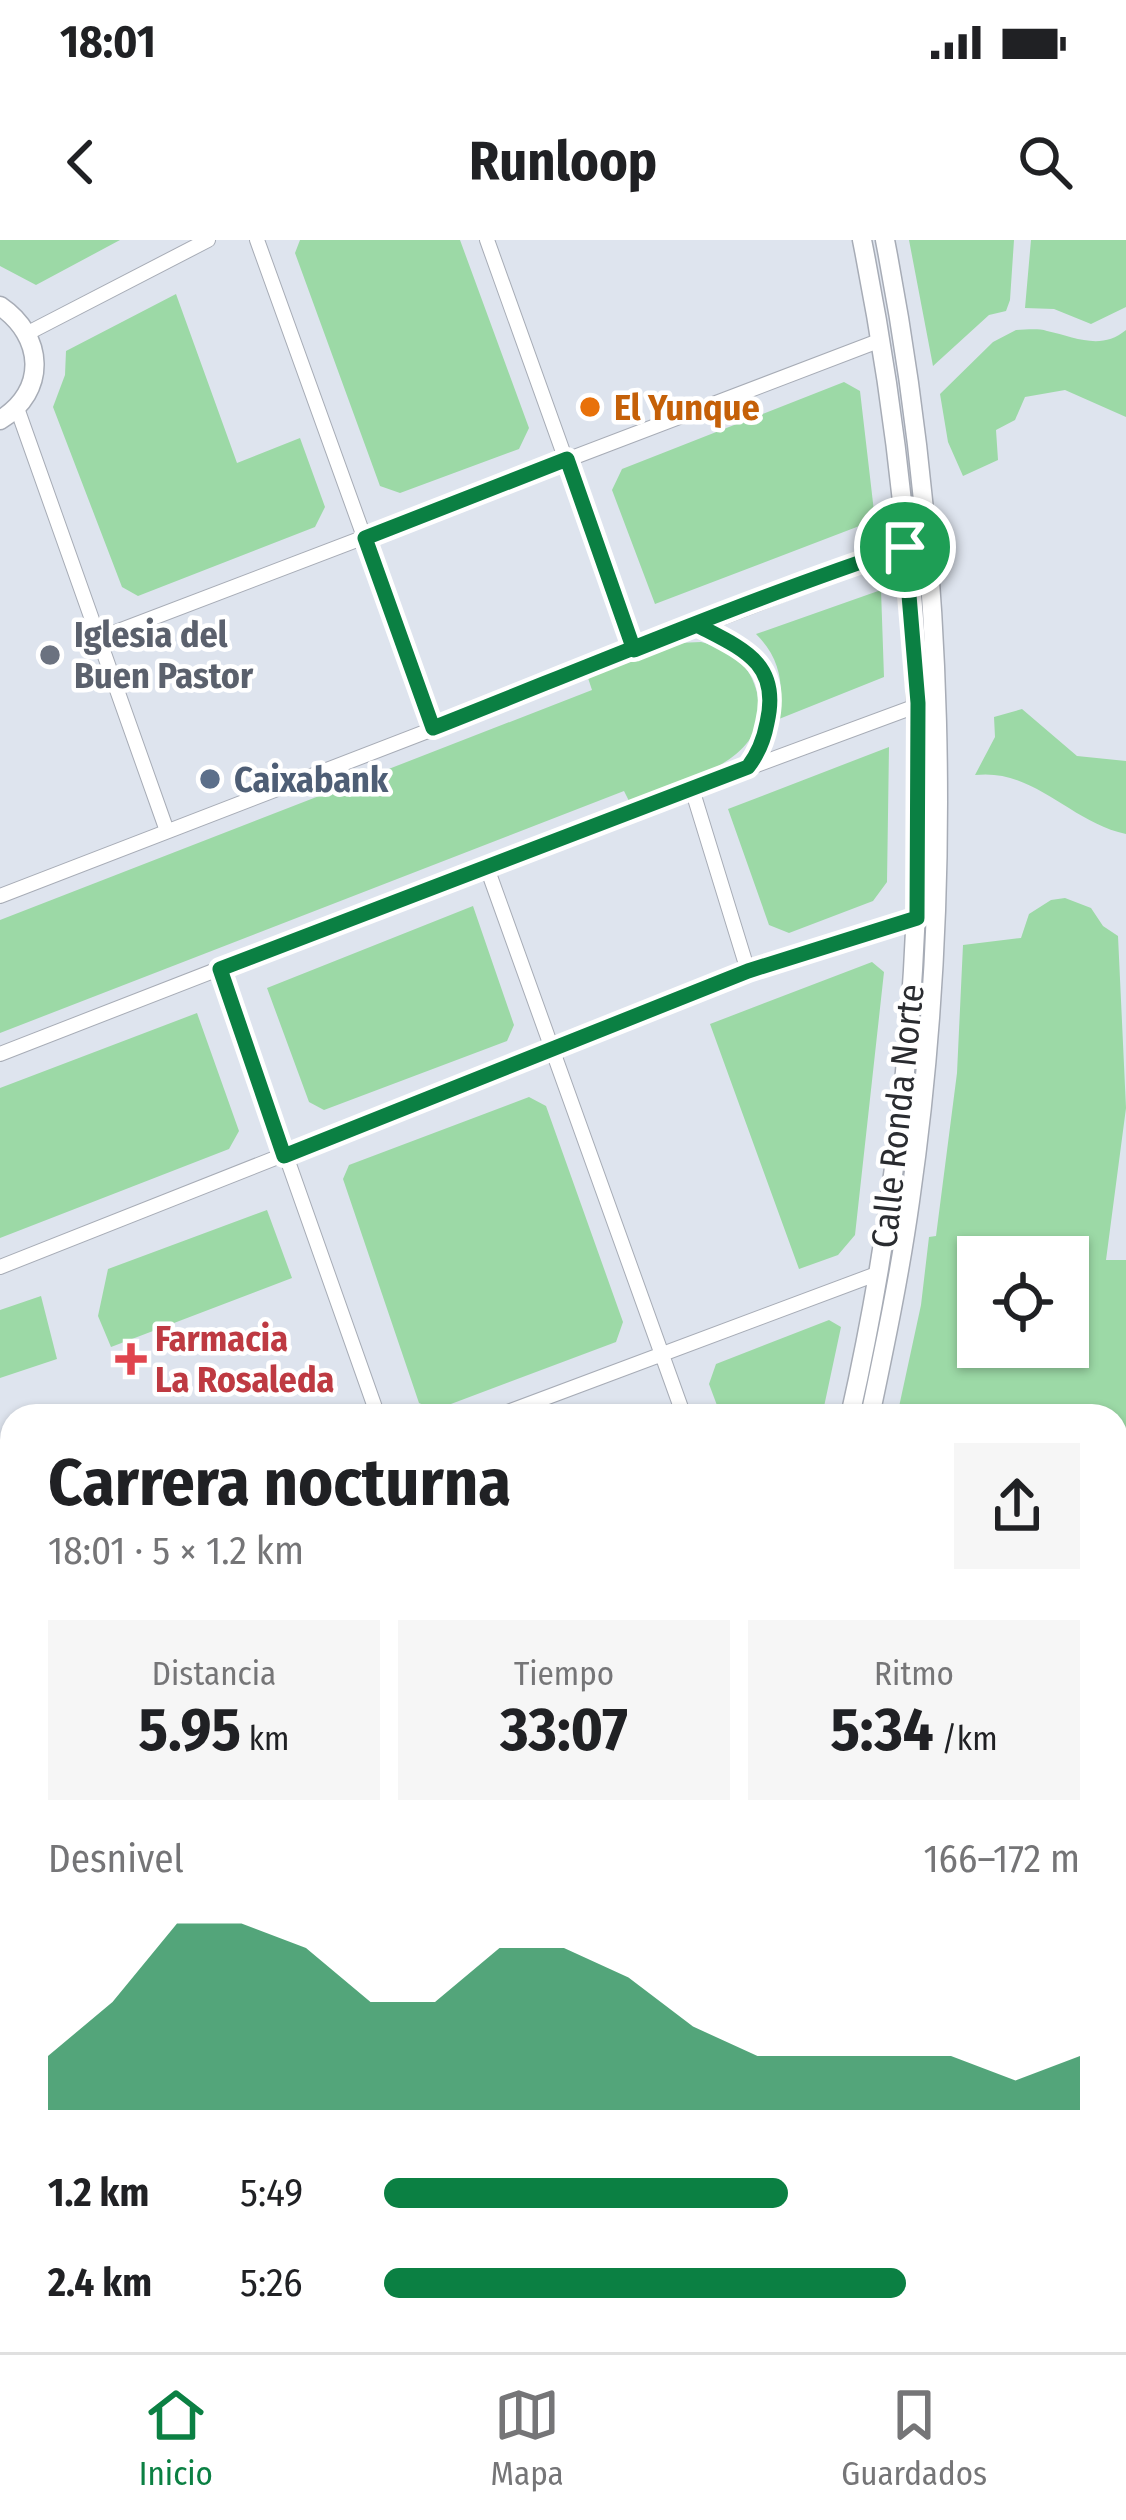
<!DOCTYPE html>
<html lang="es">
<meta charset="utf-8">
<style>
:root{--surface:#fff;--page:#f6f6f6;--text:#202124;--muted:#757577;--line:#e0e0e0;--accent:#0b8043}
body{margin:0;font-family:"Fira Sans Condensed",sans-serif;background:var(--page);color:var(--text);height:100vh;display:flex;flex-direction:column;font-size:45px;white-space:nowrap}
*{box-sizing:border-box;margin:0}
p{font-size:39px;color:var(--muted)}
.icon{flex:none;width:66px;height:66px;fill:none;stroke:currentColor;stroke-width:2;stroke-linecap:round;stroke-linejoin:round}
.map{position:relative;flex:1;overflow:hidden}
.details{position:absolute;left:0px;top:1164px;width:1128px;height:948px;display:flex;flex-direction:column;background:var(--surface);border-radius:36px 36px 0 0;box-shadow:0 3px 9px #0004}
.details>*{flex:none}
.fabs{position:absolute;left:957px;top:996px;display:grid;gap:24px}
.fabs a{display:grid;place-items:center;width:132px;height:132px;border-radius:0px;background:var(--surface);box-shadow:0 3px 9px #0004;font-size:60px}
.pin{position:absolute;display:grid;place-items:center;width:102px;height:102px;color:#fff;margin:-51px;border:6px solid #fff;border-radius:50%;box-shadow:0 3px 12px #0007}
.round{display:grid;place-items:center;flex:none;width:126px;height:126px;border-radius:0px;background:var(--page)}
.overview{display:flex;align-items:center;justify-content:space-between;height:204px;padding:0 48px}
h1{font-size:66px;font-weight:700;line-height:90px}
.metrics{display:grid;grid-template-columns:repeat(3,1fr);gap:18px;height:204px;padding:12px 48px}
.metrics div{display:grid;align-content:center;border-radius:0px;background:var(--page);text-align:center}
.metrics b{font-size:60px;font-weight:700}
.metrics small{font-size:33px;font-weight:400}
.metrics p{font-size:33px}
.chart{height:336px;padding:24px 48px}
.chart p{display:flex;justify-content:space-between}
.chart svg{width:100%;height:216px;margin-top:12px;fill:var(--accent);opacity:.7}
ul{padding:0 48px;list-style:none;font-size:39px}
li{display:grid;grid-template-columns:192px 144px 1fr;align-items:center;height:90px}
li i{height:30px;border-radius:15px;background:var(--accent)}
.status{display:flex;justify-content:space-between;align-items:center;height:84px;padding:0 60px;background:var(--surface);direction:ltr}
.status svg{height:33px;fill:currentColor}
header{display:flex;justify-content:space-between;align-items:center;height:156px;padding:0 48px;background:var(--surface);font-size:54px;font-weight:700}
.tab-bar{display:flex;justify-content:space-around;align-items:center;height:168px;border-top:3px solid var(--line);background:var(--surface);font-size:33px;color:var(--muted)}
.tab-bar a{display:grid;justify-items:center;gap:6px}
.tab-bar .current{color:var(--accent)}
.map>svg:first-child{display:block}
.green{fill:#9cd9a6;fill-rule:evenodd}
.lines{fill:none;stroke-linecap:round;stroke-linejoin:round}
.minor-casing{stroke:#a7acb6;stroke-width:16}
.tertiary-casing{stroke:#a7acb6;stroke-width:21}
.secondary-casing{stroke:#a7acb6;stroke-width:24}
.minor{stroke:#fff;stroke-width:14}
.tertiary{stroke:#fff;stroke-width:18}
.secondary{stroke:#fff;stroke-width:21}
.route-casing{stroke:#fff;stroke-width:24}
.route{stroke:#0b8043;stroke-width:15}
.food-dot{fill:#e8710a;stroke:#fff;stroke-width:4.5}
.worship-dot{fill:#6b7280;stroke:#fff;stroke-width:4.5}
.service-dot{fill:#5c6f8a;stroke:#fff;stroke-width:4.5}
.health-dot{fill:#e0444e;stroke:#fff;stroke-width:4.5}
.labels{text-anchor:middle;stroke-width:9;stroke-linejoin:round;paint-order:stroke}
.food-label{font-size:36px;font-weight:bold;fill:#c56008;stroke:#fff;text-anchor:start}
.worship-label{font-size:36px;font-weight:bold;fill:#5b616d;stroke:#fff;text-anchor:start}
.service-label{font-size:36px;font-weight:bold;fill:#4e5e75;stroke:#fff;text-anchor:start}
.street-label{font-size:36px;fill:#2a2c30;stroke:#fff}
.health-label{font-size:36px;font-weight:bold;fill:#be3a42;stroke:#fff;text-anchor:start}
</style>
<div class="status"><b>18:01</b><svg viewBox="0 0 49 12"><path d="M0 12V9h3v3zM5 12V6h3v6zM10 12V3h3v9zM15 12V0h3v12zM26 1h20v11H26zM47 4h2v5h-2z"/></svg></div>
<header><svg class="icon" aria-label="back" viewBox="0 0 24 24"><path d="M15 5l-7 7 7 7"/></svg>Runloop<svg class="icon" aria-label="search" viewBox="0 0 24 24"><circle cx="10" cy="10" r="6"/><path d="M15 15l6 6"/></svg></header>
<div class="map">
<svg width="1126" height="2112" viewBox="0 0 1126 2112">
<rect width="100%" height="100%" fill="#dee4ee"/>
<path class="green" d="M0,0h120l-84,45 -36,-19z
M300,0h160l69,188 -10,21 -119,44 -20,-7 -85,-233z
M909,0h105l-4,60 -4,11 -17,4 -56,51z
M1031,0h95v67l-35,17 -37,-15 -29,-1z
M176,54l61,169 63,-25 25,69 -10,20 -177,69 -16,-9 -69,-180 12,-32 1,-24z
M1016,90c10,0 21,-2 31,1 28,6 54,20 79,-1v87l-61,-27 -40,7 -10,23 -19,10 2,30 -35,16 -15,-34 -8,-48 53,-52z
M844,142l16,9 15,129 -220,84 -43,-114 10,-21z
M881,350l3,87 -105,42c5,-34 2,-60 -23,-85z
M701,402c26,7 47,19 55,47 22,74 -78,93 -127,112l-5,-10 -624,242v-113l592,-230 -4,-12 90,-35z
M1022,469l55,47 49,5v73c-56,-12 -92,-66 -151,-59l20,-38 -1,-20z
M889,507l-2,135 -14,19 -84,32 -20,-8 -41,-116z
M1065,658l26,10 12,18 15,10 8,172 -20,152h20v632l-10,6v-482h-219l24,-111 8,-68 7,-1 21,-163 6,-128 58,-7 8,-24 22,-14zM978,1017h90v90h-90z
M473,666l41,119 -7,16 -183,69 -15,-8 -42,-114z
M872,722l12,10 -29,263 -17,20 -39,14 -89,-245z
M197,773l42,118 -10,18 -229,89v-150z
M529,857l17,9 77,216 -7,20 -181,68 -16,-7 -76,-224 6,-14z
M267,970l25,68 -181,69 -13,-31 10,-47z
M41,1056l16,63 -57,19v-68z
M829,1080l12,7 -19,89h-101l-12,-32 7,-20z
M1126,1823v289h-293l12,-12h271v-267z"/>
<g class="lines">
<defs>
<path id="minor" d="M257,0l176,488
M487,0l147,410
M28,93l180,-93
M17,168l150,423
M697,385c46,24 84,38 70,98 -3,16 -9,31 -19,44
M100,398l781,-298
M692,549l56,182
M486,625l198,551
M0,656l905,-349
M220,729l158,447
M0,814l486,-189 449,-166
M0,1027l748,-296 169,-53
M497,1176l382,-143"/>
<path id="tertiary" d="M0,66c44,30 48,85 0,114
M850,1176c87,-387 90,-787 12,-1176
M870,1176c15,-71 30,-143 40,-215 45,-311 35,-653 -25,-961"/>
<path id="secondary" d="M1126,1715l-6,33 6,20
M0,1821l12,-1
M0,1846l12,-1"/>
</defs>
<use href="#minor" class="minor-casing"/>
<use href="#tertiary" class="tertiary-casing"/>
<use href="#secondary" class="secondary-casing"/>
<use href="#minor" class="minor"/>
<use href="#tertiary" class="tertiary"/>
<use href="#secondary" class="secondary"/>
</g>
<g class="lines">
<defs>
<path id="route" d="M905,307c-159,53 -315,119 -472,181l-68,-190 202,-79 67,191 63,-25c46,24 84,38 70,98 -3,16 -9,31 -19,44l-528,202 64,187 464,-185 169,-53 1,-215 -13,-156"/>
</defs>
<use href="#route" class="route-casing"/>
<use href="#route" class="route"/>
</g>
<circle class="food-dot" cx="590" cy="167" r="12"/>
<circle class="worship-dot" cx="50" cy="415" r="12"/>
<circle class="service-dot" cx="210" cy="539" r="12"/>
<path class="health-dot" d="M125 1101h12v12h12v12h-12v12h-12v-12h-12v-12h12z"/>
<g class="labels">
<g class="food-label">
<text x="614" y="180">El Yunque</text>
</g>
<g class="worship-label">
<text x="74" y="407">Iglesia del<tspan x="74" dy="41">Buen Pastor</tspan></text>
</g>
<g class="service-label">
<text x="234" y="552">Caixabank</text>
</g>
<g class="street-label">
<text transform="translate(897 876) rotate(-84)" y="13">Calle Ronda Norte</text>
</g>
<g class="health-label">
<text x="155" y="1111">Farmacia<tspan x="155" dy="41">La Rosaleda</tspan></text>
</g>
</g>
</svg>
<div class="fabs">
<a><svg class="icon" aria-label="locate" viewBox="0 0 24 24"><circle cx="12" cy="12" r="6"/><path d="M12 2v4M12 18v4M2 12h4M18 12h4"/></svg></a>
</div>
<div class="pin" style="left:905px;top:307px;background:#1e9e55"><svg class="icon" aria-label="arrive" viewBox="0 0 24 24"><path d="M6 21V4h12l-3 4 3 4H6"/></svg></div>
<section class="details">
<div class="overview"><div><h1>Carrera nocturna</h1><p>18:01 · 5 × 1.2 km</p></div><a class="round"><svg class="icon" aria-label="share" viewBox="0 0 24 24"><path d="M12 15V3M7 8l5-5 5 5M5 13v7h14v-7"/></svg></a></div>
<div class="metrics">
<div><p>Distancia</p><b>5.95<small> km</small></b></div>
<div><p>Tiempo</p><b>33:07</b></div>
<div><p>Ritmo</p><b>5:34<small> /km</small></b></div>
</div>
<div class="chart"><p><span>Desnivel</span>166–172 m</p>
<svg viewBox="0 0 160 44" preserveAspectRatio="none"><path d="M0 44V33L10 22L20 6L30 6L40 11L50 22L60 22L70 11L80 11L90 17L100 27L110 33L120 33L130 33L140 33L150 38L160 33V44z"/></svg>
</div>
<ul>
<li><b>1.2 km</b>5:49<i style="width:58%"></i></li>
<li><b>2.4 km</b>5:26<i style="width:75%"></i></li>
</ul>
</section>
</div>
<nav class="tab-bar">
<a class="current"><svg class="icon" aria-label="home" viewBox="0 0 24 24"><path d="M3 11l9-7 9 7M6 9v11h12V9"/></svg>Inicio</a>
<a><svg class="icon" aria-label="map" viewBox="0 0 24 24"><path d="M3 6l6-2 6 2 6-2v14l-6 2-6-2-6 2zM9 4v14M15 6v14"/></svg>Mapa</a>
<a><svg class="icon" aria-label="saved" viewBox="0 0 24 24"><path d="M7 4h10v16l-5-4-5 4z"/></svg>Guardados</a>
</nav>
